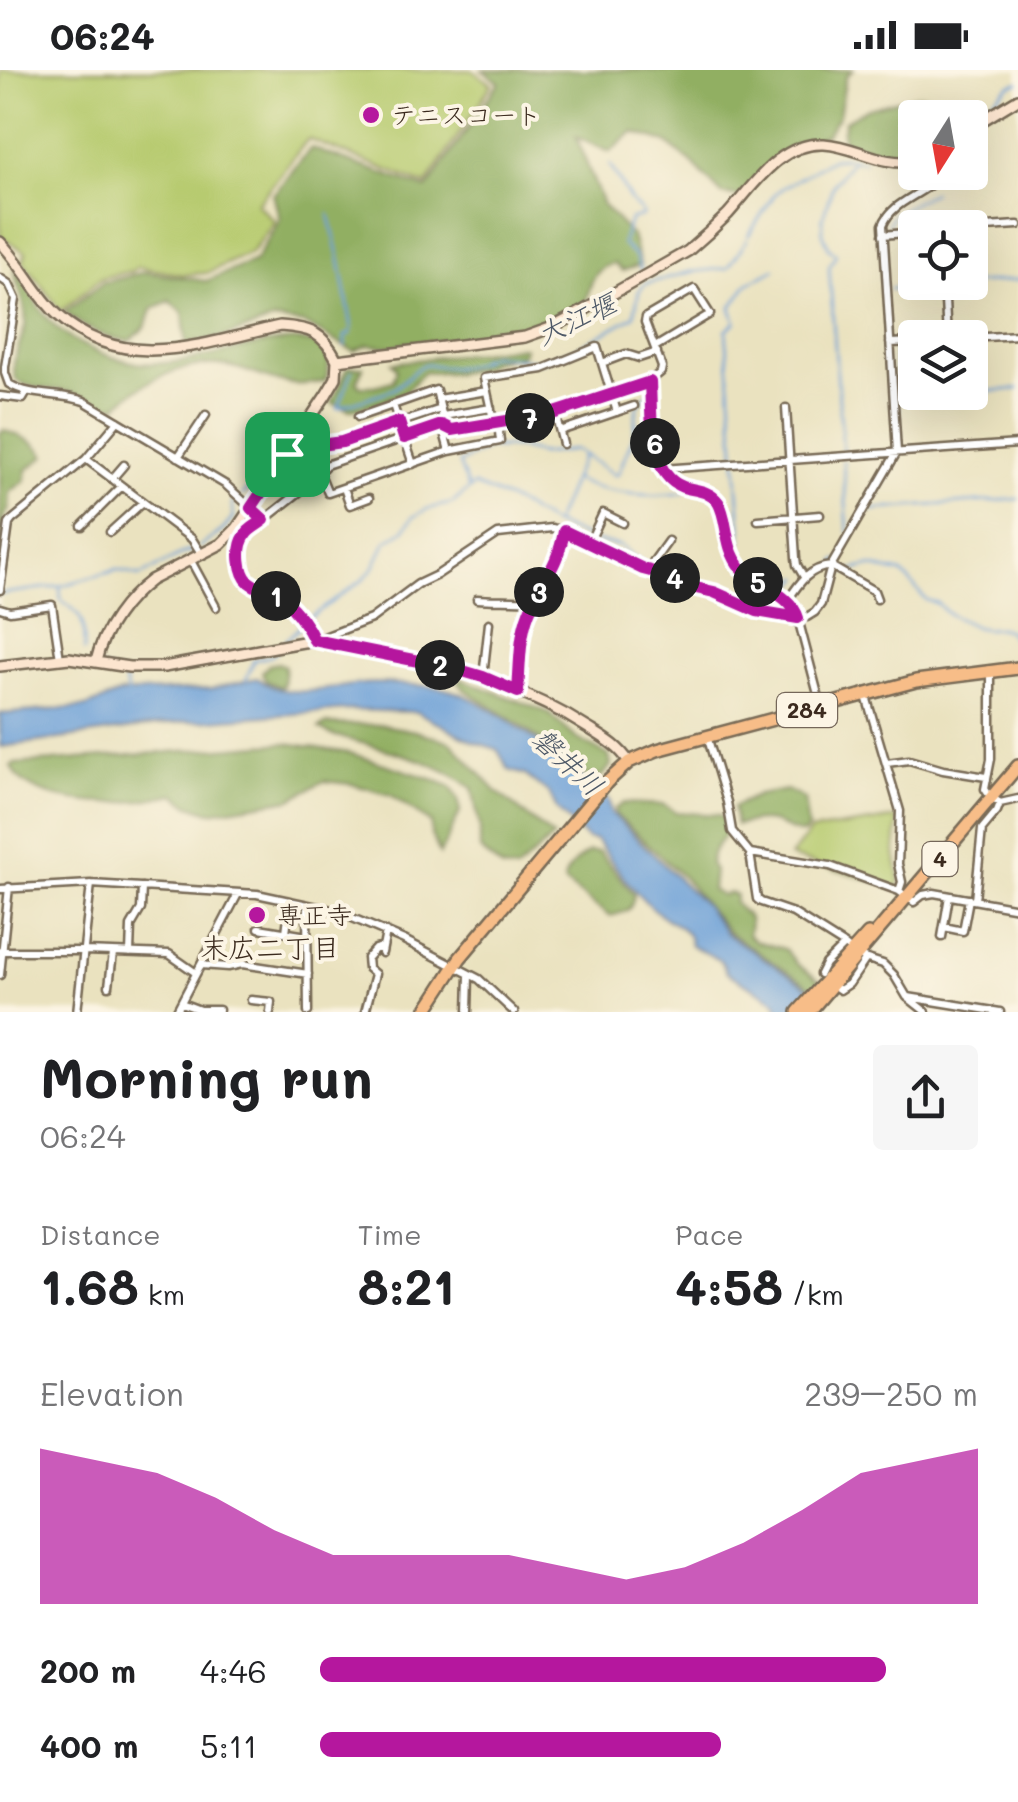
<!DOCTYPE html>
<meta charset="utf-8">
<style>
:root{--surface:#fff;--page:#f6f6f6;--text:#202124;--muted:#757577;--accent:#b5179e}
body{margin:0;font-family:Mali,"Klee One",sans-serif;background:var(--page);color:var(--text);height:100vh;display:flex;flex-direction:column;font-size:38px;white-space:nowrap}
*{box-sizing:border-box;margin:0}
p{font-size:32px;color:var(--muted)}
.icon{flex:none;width:55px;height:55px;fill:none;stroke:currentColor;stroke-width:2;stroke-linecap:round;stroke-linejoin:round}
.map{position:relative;height:942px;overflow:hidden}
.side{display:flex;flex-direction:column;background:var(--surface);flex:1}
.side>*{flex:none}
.needle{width:65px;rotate:191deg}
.fabs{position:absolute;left:898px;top:30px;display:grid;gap:20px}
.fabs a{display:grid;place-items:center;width:90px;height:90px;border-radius:10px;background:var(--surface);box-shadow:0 10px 40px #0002;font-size:50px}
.pin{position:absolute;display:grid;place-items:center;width:85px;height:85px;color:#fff;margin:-42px;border-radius:20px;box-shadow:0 5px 15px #0006}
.km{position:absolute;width:50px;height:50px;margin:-25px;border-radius:50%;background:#222;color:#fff;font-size:28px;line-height:50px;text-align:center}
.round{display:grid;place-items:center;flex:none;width:105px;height:105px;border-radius:10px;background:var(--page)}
.summary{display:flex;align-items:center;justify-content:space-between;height:170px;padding:0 40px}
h1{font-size:55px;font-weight:700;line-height:75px}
.metrics{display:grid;grid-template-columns:repeat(3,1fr);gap:15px;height:170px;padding:10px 40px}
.metrics div{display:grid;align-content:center}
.metrics b{font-size:50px;font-weight:700}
.metrics small{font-size:28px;font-weight:400}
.metrics p{font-size:28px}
.chart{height:280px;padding:20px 40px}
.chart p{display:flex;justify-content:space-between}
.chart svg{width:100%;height:180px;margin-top:10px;fill:var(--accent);opacity:.7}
ul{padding:0 40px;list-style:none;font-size:32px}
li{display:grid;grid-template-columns:160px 120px 1fr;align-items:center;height:75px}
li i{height:25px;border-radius:12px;background:var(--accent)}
.status{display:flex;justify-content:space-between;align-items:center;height:70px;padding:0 50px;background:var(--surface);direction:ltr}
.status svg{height:28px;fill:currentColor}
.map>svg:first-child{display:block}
.green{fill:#b7cb6f;stroke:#797a46;stroke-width:2.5}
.forest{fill:#91af62;stroke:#666c40;stroke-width:2.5}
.water{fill:#6b9fd7;stroke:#53647a;stroke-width:2.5}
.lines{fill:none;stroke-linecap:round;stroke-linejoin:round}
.stream{stroke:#6b9fd7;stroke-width:2.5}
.street-casing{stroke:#786a56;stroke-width:11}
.secondary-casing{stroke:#786a56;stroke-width:14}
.highway-casing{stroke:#786a56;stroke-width:16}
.street{stroke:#fff;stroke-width:6}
.secondary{stroke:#fce5cf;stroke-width:9}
.highway{stroke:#f7bd88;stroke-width:11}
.route-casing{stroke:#fff;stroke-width:20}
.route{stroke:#b5179e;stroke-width:12}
.poi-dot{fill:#b5179e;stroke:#fcf5e5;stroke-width:4}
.labels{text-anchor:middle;stroke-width:8;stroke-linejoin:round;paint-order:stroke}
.shield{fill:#fcf5e5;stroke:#75675a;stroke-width:2.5}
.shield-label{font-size:22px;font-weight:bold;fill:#3b2a1e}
.poi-label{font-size:25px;fill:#3b2a1e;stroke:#fcf5e5;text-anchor:start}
.water-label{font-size:28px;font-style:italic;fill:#4e5968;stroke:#fcf5e5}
.neighbourhood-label{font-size:28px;fill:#3b2a1e;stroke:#fcf5e5}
</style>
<div class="status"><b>06:24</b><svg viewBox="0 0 49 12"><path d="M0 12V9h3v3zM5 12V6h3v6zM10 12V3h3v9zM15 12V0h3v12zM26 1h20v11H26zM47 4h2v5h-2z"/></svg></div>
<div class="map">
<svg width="1018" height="942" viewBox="0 0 1018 942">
<rect width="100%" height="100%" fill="#fcf5e5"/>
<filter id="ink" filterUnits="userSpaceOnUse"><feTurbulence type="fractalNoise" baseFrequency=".01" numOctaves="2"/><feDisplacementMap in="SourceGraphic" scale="20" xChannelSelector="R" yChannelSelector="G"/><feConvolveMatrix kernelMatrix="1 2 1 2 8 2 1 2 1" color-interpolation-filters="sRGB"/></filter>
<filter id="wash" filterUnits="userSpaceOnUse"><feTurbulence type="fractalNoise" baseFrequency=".0048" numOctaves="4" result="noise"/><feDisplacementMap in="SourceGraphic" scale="40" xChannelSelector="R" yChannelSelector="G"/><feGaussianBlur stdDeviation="2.25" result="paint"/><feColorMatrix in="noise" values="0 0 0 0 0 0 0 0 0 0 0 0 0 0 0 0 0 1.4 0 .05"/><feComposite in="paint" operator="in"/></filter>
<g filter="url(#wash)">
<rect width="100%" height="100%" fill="#eae2bf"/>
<path class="green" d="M0,0h472l20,14 -66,101 -118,-46 -51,65 18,17 -23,31 -45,21 -23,2 -46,-8 -6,4 -31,7 -40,33 -38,-50 3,-9 -26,-16z
M898,748l-3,35 5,28 -3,7 -107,-31 21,-26z"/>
<path class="forest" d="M482,0h371l-7,6 -7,39 -13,20 -33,11 -53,51 -18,-3 -32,-33 -25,-19 -32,-10 -23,20 -34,-15 27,68 29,31 8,29 -18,6 -7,-7c-21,2 -24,19 -29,36l-15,11 -35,17 -88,13 -40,2 -16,4 -24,-2 -14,6 -50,-27 -29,-4 -45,15 -44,10 -3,-32 -13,-12 -17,7 -8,19 -15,14c-25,-3 -47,-13 -65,-29l37,-29 43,-11 61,9 49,-20 25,-42 -7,-24 38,-47 116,41 72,-107z
M918,25l30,3 1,6 -22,13 -12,1 -6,36 -9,4 -55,-15 -3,-9 3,-13 23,-13z
M14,201l6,4c9,15 17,32 29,45 20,23 58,38 88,43 25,3 53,-3 77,-8 28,-6 135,-41 111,26 -38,9 -51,-2 -85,-12 -45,-14 -91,8 -124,37 -18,-2 -33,-12 -50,-15 -19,-3 -34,-1 -50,-11 -7,-19 5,-35 9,-54 3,-19 -7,-36 -11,-55z
M520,277l5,1 -3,7 -30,6 -11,7 -25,5 -32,-1 -19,20 -24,10 -31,8 -18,-7 16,-36h15l-6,15 3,4h15l18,-5 4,-12 -5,-6z
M3,360c17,6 33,10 42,26l-18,14 -2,11 -15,11 -1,16 -5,10 -4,48v-133z
M278,593l7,3 -2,20 -3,1 -14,-6 -4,-9 7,-7z
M461,609l86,33 29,26 33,18 2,9 -8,11 -14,1 -69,-52 -56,-36 -6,-7z
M325,654l58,1 32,6 36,11 46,50 56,45 -37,34 -13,-2 -23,-19v-23l-8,-39c-39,-31 -95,-40 -143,-54l-10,-6z
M287,673l62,10 86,27 16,7 7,12 2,13 -20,42 -9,-19v-12l-40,-28 -40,-11 -27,-3 -33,18 -81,13 -23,-8 -12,-10c-16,3 -32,7 -48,8 -32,3 -103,-2 -116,-36l4,-2z
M787,720l17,9 4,30 -5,5c-10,-1 -15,-5 -24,-9 -13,-7 -29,-3 -43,0l-3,-18 25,-12z
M624,733l40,2 12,7 42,3 8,4v14l-13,18 -3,12 4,8 -2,19 10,6 7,-3 7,2 -1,8c11,15 18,10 13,32l7,6 30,8 12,15 26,19 -11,5 -84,-56 -43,-53 -70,-65v-5z
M589,782h10l35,42c-2,18 -8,18 -25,22l-45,-34c1,-12 14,-24 25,-30z"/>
<path class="water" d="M257,608c30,24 69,9 104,6 17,-2 67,1 84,5 48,10 125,79 164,112l2,12 94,92 20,28 92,60 8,19h-42l-4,-2 -3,-9 -49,-28 -6,-12 -30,-16c-3,-17 -13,-18 -26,-27 -27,-19 -49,-51 -69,-78l-9,-1 -30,-29 -8,-17 -24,-18 -16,-5 -12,-21 -23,-7 -57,-30 -69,-2 -166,12 -182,25v-33l86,-7 36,-14 89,-4z"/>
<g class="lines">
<path class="stream" d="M970,51l39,-36 9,-3
M900,86l15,-5
M610,95l22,38 11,10 -1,3 -12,4 -8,24 14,13 5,13
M329,144l11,46 12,68 -2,6 -5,2v10
M888,154l5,-9 40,-23
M748,166l26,-41 7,-6 51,-30 14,-1 18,4
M890,219l128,-9
M894,275l7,102
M900,328l118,-9
M339,336l13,-35
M338,338l56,-19 24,-21 7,-4 29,4 16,-3 21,-10 49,6 35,-12 59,-33 5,-25 6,-7 45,-12 38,-4 19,-28
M843,383l-14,-186 7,-13 -7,-6 -6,-14 -1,-14 11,-35 20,-26
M843,391l5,71
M574,409c28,15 79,19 110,14
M468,417l-9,-24 29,-15 27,-1 26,7 35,-4 39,25 3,-1 15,-37 4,-30 10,-13
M242,425l23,-22 16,-39 6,-6
M872,432l27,-46
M867,440l151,-11
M555,452l28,-67
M595,471l25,5 28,21 21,5
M742,472l-16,-212 10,-8 -5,-14 17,-25 27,-14
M200,477l23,-17 10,-12 -1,-14 3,-4
M838,490l-2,2 10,10 23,-6 32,7 7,6 18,21 11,3 10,10 28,14 11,2 13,-1 10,3 9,15
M60,518l1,12c24,15 23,24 23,51
M0,524l60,-8 57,-16 23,6 44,-23 11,-3
M787,525l13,-18
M754,537l28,-6
M306,550l57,-40 11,-13 12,-25 18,-12 9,-13 14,-8 26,-6 21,-18 41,17 35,21 37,14
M285,571l16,-15
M93,596l31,11 4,18
M246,610l8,-20 17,-4 6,-4"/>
</g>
</g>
<g filter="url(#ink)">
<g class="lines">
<defs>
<path id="street" d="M970,158l48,-3
M883,165l32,-3
M0,208l9,6 7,15 -11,68v6l4,11c24,14 50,8 75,17l142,84 38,35c-6,5 -16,9 -20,16 -7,11 -5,37 5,46 11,9 25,11 36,19 12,10 23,26 29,40l57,-22 47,-35 19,-9 61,-41 54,-6 12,3 79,38 26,6 27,13 18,4 43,19 41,7 9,-1 8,-5 6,-8 10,-38 66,-114 -14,-227c10,-26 44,-30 60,-53
M944,212l3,56
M970,268l48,-3
M890,273l25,-1
M655,277l55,-33 -16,-25 -48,28 -1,5 17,45 -1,5 -11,9c2,32 -3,91 32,105 12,5 26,3 34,15 12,15 9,40 19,58 14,23 41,30 60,48l26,99
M602,293l24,-9 13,4 18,-6
M0,326l23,3 4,-7
M438,329l49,-8
M393,335l20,59
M786,338l10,150 1,7 7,12
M555,343l8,31
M443,346l48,-8
M358,347l78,-27 9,36
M494,354l-10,-46 59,-9 54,-22 20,65
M442,355l7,26
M560,361l74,-25
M287,384l7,2 11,-9 37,-5 99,-33
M178,387l28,-42
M86,389l106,80 10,16
M662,399l356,-25
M319,401l9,22 121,-42 51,-10 -2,-18
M112,409l12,-14
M344,418l6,17 19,-7
M264,450l38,-30 24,-25 116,-40 10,6 103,-18 95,-32
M758,450l62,-5
M82,456l40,-40
M110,462l33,-30
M589,473l14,-30 20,10
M191,491l25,46
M650,501l3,-9 15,-21
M0,520l9,-66 3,-4 74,-61 32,-38
M477,529c20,2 37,-1 56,3
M788,530c11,-17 21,-32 43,-34l43,25 3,8
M0,538l10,3 42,-6 8,54
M991,602v87l-6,30 4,6 11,8 18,-4
M483,607l6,-54
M518,622c2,-26 1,-55 11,-80 12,-30 29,-46 35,-81
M866,626l34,115 -2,53 4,18 -3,9
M707,666l20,66 5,29 18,22 7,46 4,3 32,11 51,32 14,11 25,8 11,11 13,22 19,15
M887,693l22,-3 34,10 43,7
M750,783l80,13 69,25 15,11 9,-7 11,-2 84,15
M0,819l91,-5 166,10 79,17 68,29 75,39 35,33
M975,830l7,-71 15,-18 3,-8
M307,835l1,107
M944,857l19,4 6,-32
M259,858l48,8
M286,862l4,-31
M942,867l7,-41
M0,881h84l85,3 27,19
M130,883l1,-27 10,-17 1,-22
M382,883l4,-21
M201,895l27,2 14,-3 66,10
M820,904l5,-10 19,-19
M0,905l9,-88
M109,916l4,-33
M837,918l3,2 9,-6 17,-25
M908,927l92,15
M251,930l20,2 -1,10
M181,933l19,7h19
M77,942l14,-128
M176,942l62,-118
M365,942l10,-38 -7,-6 -1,-10 8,-9 8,-2
M468,942l1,-37"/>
<path id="secondary" d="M970,58l48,-29
M0,172c22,22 35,52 58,73 66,60 146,28 222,11 30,2 43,6 57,34
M96,591c7,-31 30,-62 55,-81l70,-36 16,-16 89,-133 10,-17 1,-18 188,-23 28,-10 19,-10 116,-66c14,-12 27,-24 40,-37 26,-29 52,-72 96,-70 32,2 59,23 91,17
M0,596l69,-8 60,9h35l139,-25c23,-3 46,5 69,9 76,15 150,34 216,77 16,10 31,18 41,34"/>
<path id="highway" d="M425,942l35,-54 147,-176 22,-20 28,-12 259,-69 102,-13
M798,942l70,-78
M809,942l209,-246"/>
</defs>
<use href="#street" class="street-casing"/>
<use href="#secondary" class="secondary-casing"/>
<use href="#highway" class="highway-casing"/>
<use href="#street" class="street"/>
<use href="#secondary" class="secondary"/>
<use href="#highway" class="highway"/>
</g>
</g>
<g class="lines" filter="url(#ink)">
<defs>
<path id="route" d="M650,312c2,32 -3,92 33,105 13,4 26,3 35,15 11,18 5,44 23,66 17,20 49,24 57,50l-41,-7 -43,-19 -18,-4 -27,-12 -26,-7 -79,-38c-6,36 -23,51 -35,81 -10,25 -9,54 -11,80l-35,-15 -30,-9 -139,-28c-6,-13 -17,-29 -29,-39 -11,-8 -25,-10 -36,-19 -10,-9 -12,-35 -4,-46 3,-7 13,-11 19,-16l-13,-12 36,-54 7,2 11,-9 37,-5 57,-20 5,16 38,-13 10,5 103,-17z"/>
</defs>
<use href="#route" class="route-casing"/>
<use href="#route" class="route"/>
</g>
<g class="poi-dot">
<circle cx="371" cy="45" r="10"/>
<circle cx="257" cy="845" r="10"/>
</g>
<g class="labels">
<g class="shield">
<rect x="777" y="623" width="60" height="34" rx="8"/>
<rect x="922.5" y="772" width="35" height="34" rx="8"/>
</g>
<g class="shield-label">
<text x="807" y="648">284</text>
<text x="940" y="797">4</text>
</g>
<g class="poi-label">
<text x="391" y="54">テニスコート</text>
<text x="277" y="854">専正寺</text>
</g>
<g class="water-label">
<text transform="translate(576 249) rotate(-25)" y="10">大江堰</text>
<text transform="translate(568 692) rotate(43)" y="10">磐井川</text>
</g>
<g class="neighbourhood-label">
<text x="270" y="888">末広二丁目</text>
</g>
</g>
</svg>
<div class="fabs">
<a><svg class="needle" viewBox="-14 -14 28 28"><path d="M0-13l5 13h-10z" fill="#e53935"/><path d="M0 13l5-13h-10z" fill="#757577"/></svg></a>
<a><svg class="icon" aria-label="locate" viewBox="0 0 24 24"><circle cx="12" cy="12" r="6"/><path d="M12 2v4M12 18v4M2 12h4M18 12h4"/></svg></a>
<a><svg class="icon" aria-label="layers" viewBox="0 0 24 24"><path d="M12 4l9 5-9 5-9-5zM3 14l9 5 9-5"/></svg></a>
</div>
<div class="pin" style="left:287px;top:384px;background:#1e9e55"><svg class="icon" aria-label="arrive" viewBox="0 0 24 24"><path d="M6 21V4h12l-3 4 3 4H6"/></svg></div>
<b class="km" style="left:276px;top:526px">1</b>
<b class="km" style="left:440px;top:595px">2</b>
<b class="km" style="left:539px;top:522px">3</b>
<b class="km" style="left:675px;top:508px">4</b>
<b class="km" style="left:758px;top:512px">5</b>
<b class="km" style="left:655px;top:373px">6</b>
<b class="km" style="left:530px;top:348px">7</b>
</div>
<section class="side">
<div class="summary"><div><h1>Morning run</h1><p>06:24</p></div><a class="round"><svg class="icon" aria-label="share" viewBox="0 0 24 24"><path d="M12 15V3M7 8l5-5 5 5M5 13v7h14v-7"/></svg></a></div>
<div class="metrics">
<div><p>Distance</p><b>1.68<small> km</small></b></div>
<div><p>Time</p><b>8:21</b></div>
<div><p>Pace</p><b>4:58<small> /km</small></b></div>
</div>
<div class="chart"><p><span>Elevation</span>239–250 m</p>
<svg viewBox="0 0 160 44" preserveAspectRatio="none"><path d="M0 44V6L10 9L20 12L30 18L40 26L50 32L60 32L70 32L80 32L90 35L100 38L110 35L120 29L130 21L140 12L150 9L160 6V44z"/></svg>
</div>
<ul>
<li><b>200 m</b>4:46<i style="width:86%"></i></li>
<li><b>400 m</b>5:11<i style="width:61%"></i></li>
</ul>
</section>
